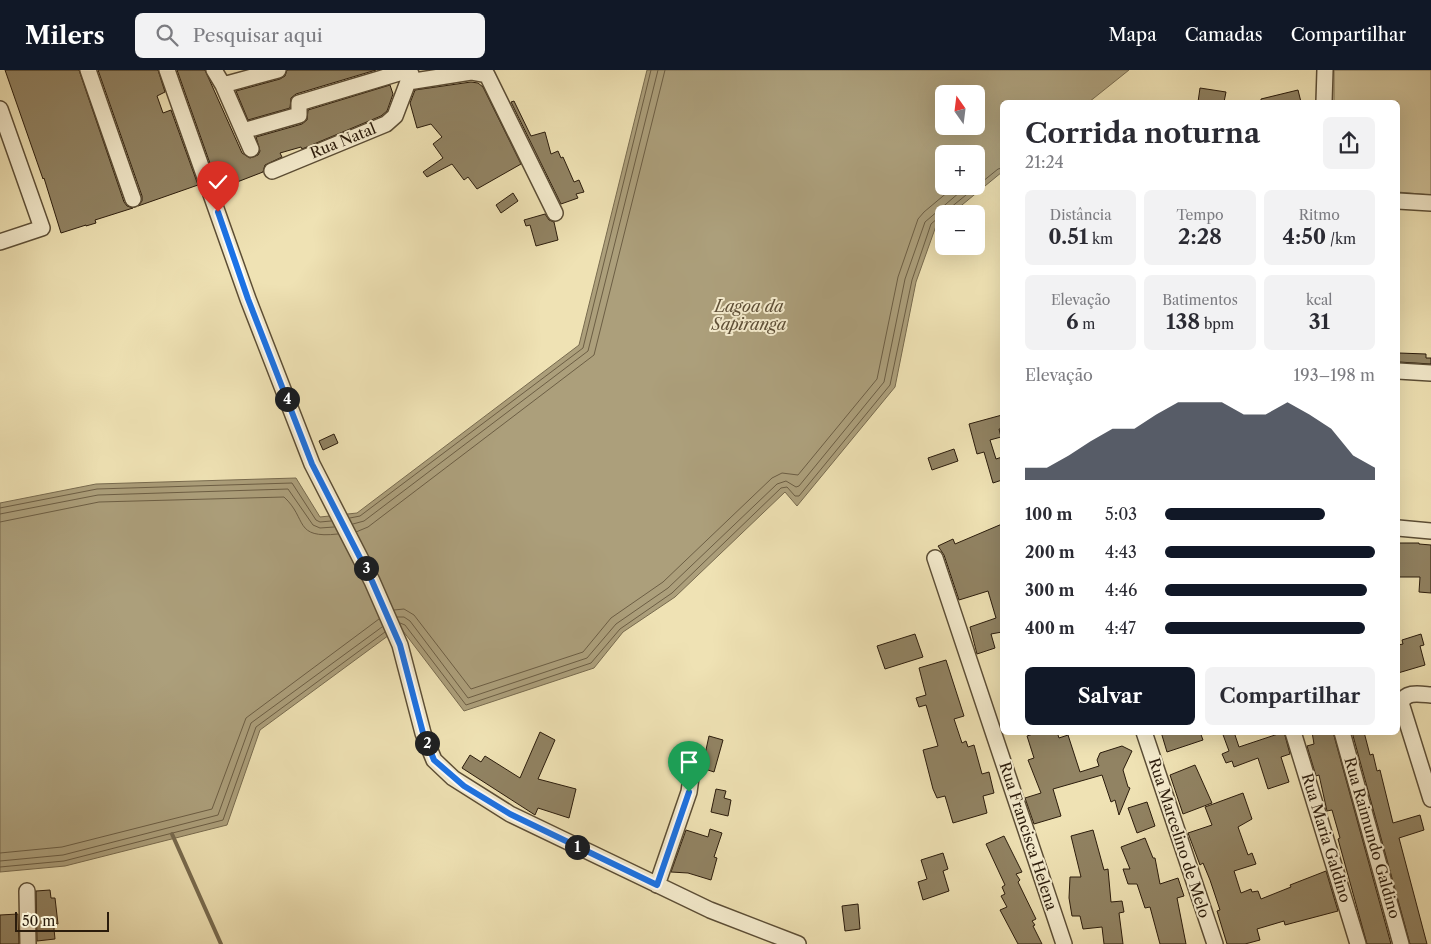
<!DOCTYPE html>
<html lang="pt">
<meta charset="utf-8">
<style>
:root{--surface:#fff;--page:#f2f2f3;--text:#2b2b33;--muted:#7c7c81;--accent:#111827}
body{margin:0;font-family:"Libre Caslon Text",serif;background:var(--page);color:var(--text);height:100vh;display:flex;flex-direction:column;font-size:19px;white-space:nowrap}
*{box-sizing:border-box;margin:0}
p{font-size:16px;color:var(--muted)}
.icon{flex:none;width:28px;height:28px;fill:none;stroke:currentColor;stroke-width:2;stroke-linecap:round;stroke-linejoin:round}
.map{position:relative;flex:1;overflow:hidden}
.side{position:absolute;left:1000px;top:30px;width:400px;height:635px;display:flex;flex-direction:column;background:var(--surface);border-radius:8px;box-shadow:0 5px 20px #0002}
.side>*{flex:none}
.needle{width:32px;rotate:346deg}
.tools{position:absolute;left:935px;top:15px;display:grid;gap:10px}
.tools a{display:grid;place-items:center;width:50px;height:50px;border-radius:8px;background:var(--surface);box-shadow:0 5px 20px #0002;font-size:25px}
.scale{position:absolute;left:15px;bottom:12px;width:94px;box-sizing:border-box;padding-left:5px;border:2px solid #2b1c0c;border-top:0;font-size:14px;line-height:18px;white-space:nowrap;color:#2b1c0c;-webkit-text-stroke:4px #f5ecce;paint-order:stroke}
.pin{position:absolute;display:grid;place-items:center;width:42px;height:42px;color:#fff;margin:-51px -21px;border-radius:50% 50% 50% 0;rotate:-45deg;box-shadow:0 0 5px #0007}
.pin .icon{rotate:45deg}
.km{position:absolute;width:25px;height:25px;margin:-12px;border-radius:50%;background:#222;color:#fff;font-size:14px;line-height:25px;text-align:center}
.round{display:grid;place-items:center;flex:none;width:52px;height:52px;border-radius:8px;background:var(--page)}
.headline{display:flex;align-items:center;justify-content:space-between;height:85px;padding:0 25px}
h1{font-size:28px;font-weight:800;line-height:38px}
.figures{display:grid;grid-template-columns:repeat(3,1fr);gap:8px;height:85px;padding:5px 25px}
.figures div{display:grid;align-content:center;border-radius:8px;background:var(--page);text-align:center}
.figures b{font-size:21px;font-weight:800}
.figures small{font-size:14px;font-weight:400}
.figures p{font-size:14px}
.chart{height:140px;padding:10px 25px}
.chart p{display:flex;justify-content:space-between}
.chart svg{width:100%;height:90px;margin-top:5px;fill:var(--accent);opacity:.7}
.action{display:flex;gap:10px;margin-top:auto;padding:10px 25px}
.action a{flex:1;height:58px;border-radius:8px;background:var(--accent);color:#fff;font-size:20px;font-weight:800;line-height:58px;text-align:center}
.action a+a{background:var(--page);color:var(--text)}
ul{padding:0 25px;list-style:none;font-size:16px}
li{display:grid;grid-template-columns:80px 60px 1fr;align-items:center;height:38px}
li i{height:12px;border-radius:6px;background:var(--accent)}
header{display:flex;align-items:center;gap:30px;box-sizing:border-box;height:70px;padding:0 25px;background:var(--accent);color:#fff}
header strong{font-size:24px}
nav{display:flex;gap:28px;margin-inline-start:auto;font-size:18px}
.search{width:350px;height:45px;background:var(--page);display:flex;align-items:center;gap:12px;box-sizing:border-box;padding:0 18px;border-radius:8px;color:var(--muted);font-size:19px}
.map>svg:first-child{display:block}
.green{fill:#cec097;stroke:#7c6e52}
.water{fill:#ac9f7b;stroke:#786b4f;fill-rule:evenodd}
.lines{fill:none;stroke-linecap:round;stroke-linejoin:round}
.shore{stroke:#6c5e44;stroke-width:1}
.stream{stroke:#786b4f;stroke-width:4}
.building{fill:#918363;stroke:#2b1c0c}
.minor-casing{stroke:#5c4e36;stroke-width:18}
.minor{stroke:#f5ecce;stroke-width:15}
.route-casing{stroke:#fff;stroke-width:10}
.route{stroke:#1a73e8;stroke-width:6}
.labels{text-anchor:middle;stroke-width:4;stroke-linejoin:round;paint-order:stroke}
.street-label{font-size:15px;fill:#2b1c0c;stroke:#f5ecce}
.water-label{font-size:16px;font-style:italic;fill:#5f5038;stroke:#f5ecce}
</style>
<header>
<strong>Milers</strong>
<div class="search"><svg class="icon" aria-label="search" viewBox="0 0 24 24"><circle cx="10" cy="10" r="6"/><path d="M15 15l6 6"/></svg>Pesquisar aqui</div>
<nav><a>Mapa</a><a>Camadas</a><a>Compartilhar</a></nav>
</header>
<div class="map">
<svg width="1431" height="874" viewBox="0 0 1431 874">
<rect width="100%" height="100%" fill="#efe2b4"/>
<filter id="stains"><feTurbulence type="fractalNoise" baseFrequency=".004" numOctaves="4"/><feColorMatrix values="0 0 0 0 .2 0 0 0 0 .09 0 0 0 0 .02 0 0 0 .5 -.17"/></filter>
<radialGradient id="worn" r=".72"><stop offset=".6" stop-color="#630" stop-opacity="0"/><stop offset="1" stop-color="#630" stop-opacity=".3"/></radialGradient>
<path class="green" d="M1334,0h97v125l-33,-3v-90h-64z"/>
<path class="water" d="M647,0h482l-40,32h-87v70l-51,42h-7v5l-8,7 -20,56 -21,105 -98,119 -12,-14 -110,105 -52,35 -29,36 -130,43 -64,-84 -140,103 -33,95 -162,41 -65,6v-369l96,-19 200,-6 24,39 37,-4 222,-168zM944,24h32v32h-32zM944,84h32v32h-32z"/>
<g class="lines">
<path class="shore" d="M948,144l2,-6 48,-39 4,-1
M0,438l97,-19 195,-6 24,37 4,2 11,-1
M0,444l98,-19 190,-6 25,36 7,3 14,-1
M350,448l10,-2 223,-168 68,-278
M0,452l99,-20 185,-5c24,22 9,42 54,37
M353,454l11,-3 224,-170 70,-281
M356,462l12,-5 226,-172 71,-285
M394,540l10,-1 10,6 57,74 112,-37 28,-34 52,-36 109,-104 10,-5 16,2 79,-96 21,-102 20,-58 6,-7 31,-26
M397,547h7l6,4 58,77 119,-40 29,-34 52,-36 109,-104 9,-3 10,6 3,-1 85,-104 21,-103 20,-57 42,-36
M400,553l5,2 61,80 125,-42 29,-34 52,-36 109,-105 6,-1 8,9h4l91,-111 22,-105 19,-56 8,-7 5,-1
M0,783l62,-6 150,-38 34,-91 133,-99
M0,791l63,-6 155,-40 33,-92 131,-96
M0,797l64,-6 159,-41 33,-93 129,-95"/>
<path class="stream" d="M172,764l49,110"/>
</g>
<path class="building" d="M5,0h74l45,132 3,4 6,2 -38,12 1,3 -10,3v-1l-25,8 -17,-55 -1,1z
M98,0h60l7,22 -8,4 6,17 8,-3 27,75 -60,21 4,-5v-5z
M177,0h28l37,83 8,5 8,-3 2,-4 -4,-14 46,-13 5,-4 1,-10 82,-25 3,9 -6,17 -6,5 -79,33 -1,-2 -21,6 2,4 -17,8 -2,7 -44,17z
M287,0h89l-80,24 -5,4 -1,10 -42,12 -12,-29 44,-12 5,-3z
M471,12l7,1 5,4 38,77 -44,25 -9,-12 -4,3 -12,-16 -25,13 -4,-5 20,-14 -10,-14 9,-7 -11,-13 -14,4 -7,-25 5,-13z
M1200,18l26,4 -2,10h-26z
M1298,20l3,12h-40v-3z
M514,31l17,35 14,-4 6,22 7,-3 3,7 2,-1 11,25 5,-2 5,12 -8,2 2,4 -17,6 -50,-102z
M513,123l5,8 -17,12 -5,-8z
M545,144l4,6 5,2 4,18 -22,6 -6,-21 -4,1 -2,-6z
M1399,283l27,1v4h5v6l-32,-2z
M1002,345v14h-3l2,8 -11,3 6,19 6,-2v23l-9,3 -9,-31 -7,2 -8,-30z
M334,364l4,9 -15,7 -4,-9z
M954,379l4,12 -26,9 -4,-12z
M1002,454v108l-11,2 4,14 -18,6 -7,-27 26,-9 -8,-27 -29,9 -15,-45 -6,-9 15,-7 2,5z
M1398,473h21v1l12,1v48l-12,-1 1,-15h-22z
M915,564l8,23 -38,12 -8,-23z
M1421,564l3,11 -4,1 5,19 -27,8v-28l5,-1 -1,-4z
M946,590l18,56 -10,3 8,24 4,-2 2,6 6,-2 8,29 7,-2 5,21 -11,3 4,17 -34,10 -8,-27 -8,2 -4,-9 -10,-39 15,-4 -12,-41 -7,2 -3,-9 10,-3 -7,-27z
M540,662l15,8 -17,39 38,10 -7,29 -31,-10 -3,7 -73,-47 8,-13 11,7 4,-6 35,22z
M1039,662h18l2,6 9,-3 12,37 19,-6 -2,-6 3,-7 22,-7 10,5 -9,19 5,17 2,1 -11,27 -4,-15 -4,2 -9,-27 -49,14 8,27 -27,8 -9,-26 16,-5 -13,-33 6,-2 -7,-22z
M1161,662h39l3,8 -36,12z
M1222,662h12l5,15 45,-15 6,22 -9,3 8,25 -21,7 -10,-31 -24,9 -2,-6 -6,2 -4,-9 7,-3z
M1312,662h21l58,212h-24l-29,-105 2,-1 -8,-28 -5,1 -8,-36 -3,1 -9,-30 7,-2z
M1352,662h12l6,23 3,-1 4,17 3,-1 13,53 27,-8 4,15 -25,8 28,106h-17z
M709,666l14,4 -9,32 -12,-4z
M1195,695l17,38 -29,11 -13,-39z
M716,719l10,2 -2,7 7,2 -3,16 -17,-4z
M1243,723l9,26 -14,8 10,28 4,-2 4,11 -22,7 7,22 10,-4 1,3 6,-1 3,8 30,-12 -1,-2 36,-14 12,40 -53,14 -1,-4 -27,8 3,11 -15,4h-18l-10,-33 3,-1 -10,-30 -7,-17 -3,2 -12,-32 24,-8 -7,-18z
M1147,732l8,24 -18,7 -9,-25z
M710,759l12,4 -8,24 3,1 -6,22 -23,-7 -17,-1 15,-42 22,7z
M1093,760l11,40 4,-1 3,33 11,-1 2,11 -5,1 4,31h-19l-2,-17 -19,2 -3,-13h-8l-3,-18 1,-21h11l-10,-41z
M1004,766l18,36 -6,2 4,6 -2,2 18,37 -4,2 3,4 -2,1 9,18h-24l-18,-34 7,-3 -6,-11 4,-2 -3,-7 3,-2 -19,-41z
M1145,768l8,20h2l5,26 18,-6 6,18 -7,2 9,46h-26l-10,-37 -5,1 -8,-24h-9l-5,-15h7l-9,-22z
M943,783l5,16 -5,2 6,20 -26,9 -5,-18 9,-3 -6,-19z
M50,820l1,8h4l3,26h-3l-1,5 1,10 -18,2 -1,-50z
M858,834l2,25 -15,2 -3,-25z
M18,844l1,30h-19v-29z"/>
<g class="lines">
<defs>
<path id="minor" d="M88,0l45,129
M167,0l81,229 64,165 60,117 28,64 23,88 11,27 19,18 57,36 200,96 88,34
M214,0l9,15 28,64
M408,12l63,-10 16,3 68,138
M223,15l55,-15
M1324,32l1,-32
M0,39l42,119 -42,14
M243,61l56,-16v-12l110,-33
M272,101l114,-47 9,-8 16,-42
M1398,131l33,2
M1398,301l33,2
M1398,458l33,3
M935,488l129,386
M1431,625c-12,-1 -25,-4 -30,8l30,96
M1144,662l71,212
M1293,662l65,212
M1342,662l59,212
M657,815l32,-93 3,-22 5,-15
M27,821l1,53"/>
</defs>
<use href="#minor" class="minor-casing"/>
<use href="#minor" class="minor"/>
</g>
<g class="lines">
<defs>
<path id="route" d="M218,142l30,87 64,165 60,117 28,64 23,88 11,27 30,26 46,28 147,71 32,-93"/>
</defs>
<use href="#route" class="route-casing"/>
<use href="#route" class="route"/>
</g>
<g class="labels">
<g class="street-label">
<text transform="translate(343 71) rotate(-22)" y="5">Rua Natal</text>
<text transform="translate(1028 766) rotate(72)" y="5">Rua Francisca Helena</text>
<text transform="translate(1179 768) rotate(72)" y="5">Rua Marcelino de Melo</text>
<text transform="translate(1326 768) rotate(73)" y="5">Rua Maria Galdino</text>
<text transform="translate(1372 768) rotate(74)" y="5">Rua Raimundo Galdino</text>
</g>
<g class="water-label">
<text x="749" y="242">Lagoa da<tspan x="749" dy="18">Sapiranga</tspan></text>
</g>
</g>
<rect width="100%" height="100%" filter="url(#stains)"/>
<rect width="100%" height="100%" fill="url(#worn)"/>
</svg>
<div class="tools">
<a><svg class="needle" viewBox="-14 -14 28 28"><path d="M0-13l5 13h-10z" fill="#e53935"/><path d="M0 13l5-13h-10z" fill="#7c7c81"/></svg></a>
<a>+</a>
<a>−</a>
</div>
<div class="scale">50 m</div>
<div class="pin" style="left:689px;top:722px;background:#1e9e55"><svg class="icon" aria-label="arrive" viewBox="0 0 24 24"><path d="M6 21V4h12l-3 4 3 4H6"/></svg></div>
<div class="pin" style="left:218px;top:142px;background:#d93025"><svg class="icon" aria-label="check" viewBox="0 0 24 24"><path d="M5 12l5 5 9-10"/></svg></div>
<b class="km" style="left:577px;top:777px">1</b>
<b class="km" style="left:427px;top:673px">2</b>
<b class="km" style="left:366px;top:498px">3</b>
<b class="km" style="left:287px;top:329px">4</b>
<section class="side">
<div class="headline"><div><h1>Corrida noturna</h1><p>21:24</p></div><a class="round"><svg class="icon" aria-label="share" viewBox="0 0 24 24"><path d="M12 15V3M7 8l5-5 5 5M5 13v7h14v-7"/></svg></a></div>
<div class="figures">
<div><p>Distância</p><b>0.51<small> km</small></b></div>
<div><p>Tempo</p><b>2:28</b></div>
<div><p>Ritmo</p><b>4:50<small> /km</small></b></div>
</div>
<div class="figures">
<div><p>Elevação</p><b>6<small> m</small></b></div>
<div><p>Batimentos</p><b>138<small> bpm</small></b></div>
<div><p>kcal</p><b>31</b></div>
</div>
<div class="chart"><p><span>Elevação</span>193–198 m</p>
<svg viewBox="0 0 160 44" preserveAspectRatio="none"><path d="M0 44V38L10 38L20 32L30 25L40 19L50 19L60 12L70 6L80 6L90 6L100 12L110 12L120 6L130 12L140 19L150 32L160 38V44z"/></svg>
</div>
<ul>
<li><b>100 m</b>5:03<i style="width:76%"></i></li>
<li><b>200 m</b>4:43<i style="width:100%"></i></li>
<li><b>300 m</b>4:46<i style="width:96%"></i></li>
<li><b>400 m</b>4:47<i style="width:95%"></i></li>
</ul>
<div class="action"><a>Salvar</a><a>Compartilhar</a></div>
</section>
</div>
